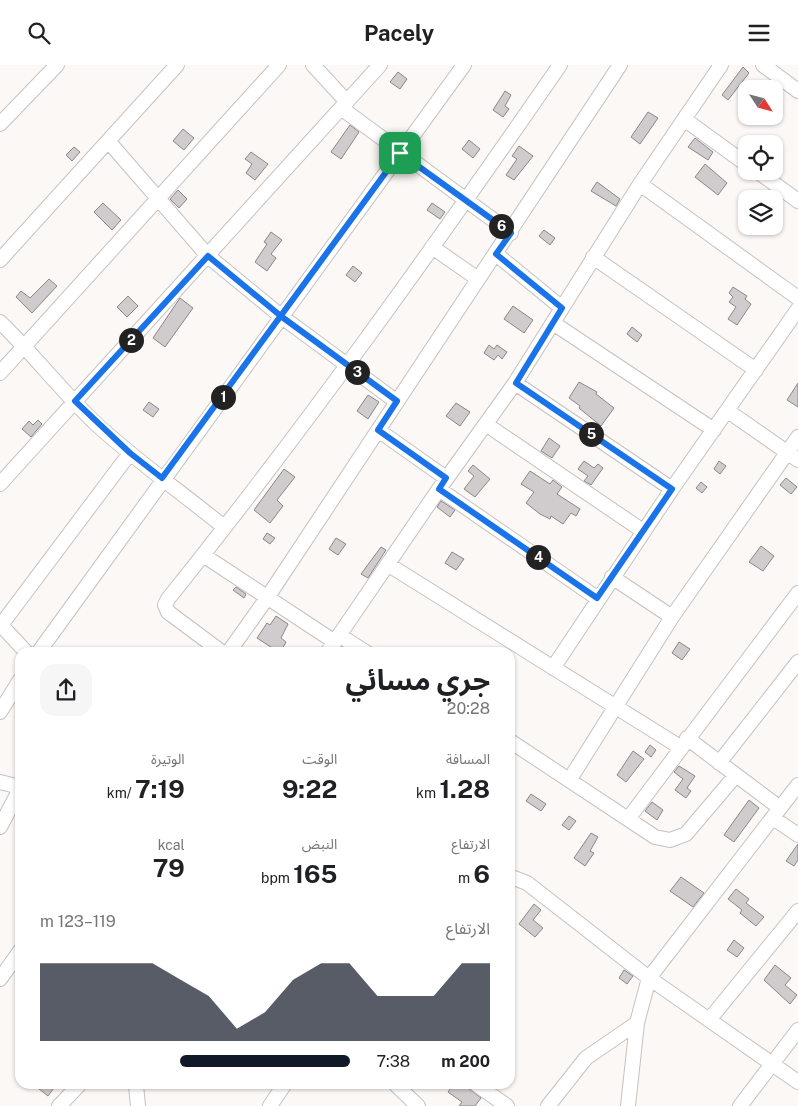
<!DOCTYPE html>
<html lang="ar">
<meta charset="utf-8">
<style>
:root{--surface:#fff;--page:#f6f6f6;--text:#202124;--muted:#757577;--accent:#111827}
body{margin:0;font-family:"Public Sans","Noto Sans Arabic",sans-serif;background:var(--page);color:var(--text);direction:rtl;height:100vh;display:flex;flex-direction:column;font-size:19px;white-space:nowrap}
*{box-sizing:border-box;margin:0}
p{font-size:16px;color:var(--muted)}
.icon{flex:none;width:28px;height:28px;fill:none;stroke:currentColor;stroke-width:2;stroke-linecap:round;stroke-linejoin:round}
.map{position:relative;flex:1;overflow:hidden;direction:ltr}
.side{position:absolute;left:15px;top:582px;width:500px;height:442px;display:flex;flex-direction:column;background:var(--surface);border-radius:15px;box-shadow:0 1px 4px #0004;direction:rtl}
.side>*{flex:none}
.needle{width:32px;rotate:126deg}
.buttons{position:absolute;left:738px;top:15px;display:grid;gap:10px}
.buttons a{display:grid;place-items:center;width:45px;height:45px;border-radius:10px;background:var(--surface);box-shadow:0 1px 4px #0004;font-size:25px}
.pin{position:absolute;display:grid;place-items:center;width:42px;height:42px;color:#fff;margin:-21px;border-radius:10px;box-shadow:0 2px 8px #0006}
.km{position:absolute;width:25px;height:25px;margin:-12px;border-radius:50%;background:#222;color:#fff;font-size:14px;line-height:25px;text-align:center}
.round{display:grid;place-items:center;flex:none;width:52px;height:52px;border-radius:15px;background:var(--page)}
.head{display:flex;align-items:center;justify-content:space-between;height:85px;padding:0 25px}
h1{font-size:28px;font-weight:700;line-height:38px}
.figures{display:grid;grid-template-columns:repeat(3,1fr);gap:8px;height:85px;padding:5px 25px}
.figures div{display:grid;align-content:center}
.figures b{font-size:25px;font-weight:700}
.figures small{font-size:14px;font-weight:400}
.figures p{font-size:14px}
.chart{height:140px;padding:10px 25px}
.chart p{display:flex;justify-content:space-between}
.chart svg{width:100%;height:90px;margin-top:5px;fill:var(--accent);opacity:.7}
ul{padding:0 25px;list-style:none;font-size:16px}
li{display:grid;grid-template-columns:80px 60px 1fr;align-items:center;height:38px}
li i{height:12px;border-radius:6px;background:var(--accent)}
header{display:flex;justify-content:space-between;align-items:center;height:65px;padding:0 25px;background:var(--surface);font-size:22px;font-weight:700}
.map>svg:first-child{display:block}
.building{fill:#d0cccd;stroke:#8b8789}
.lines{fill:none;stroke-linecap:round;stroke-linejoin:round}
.minor-casing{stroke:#c5c2c0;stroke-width:16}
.minor{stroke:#fff;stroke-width:14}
.route-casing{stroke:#fff;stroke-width:10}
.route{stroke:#1a73e8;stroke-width:6}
</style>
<header><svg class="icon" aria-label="menu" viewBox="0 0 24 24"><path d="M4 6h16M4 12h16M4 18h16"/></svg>Pacely<svg class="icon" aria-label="search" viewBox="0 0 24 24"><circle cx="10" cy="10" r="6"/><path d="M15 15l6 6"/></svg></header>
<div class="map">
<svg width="798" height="1041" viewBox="0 0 798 1041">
<rect width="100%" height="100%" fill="#fbf8f6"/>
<path class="building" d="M743,2l6,6 -21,27 -6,-5z
M398,7l9,7 -7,10 -10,-7z
M505,26l6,4 -6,11 4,3 -6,8 -10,-7z
M648,47l10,6 -18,26 -9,-7z
M350,60l9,7 -18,27 -10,-7z
M183,64l11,9 -10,12 -11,-9z
M695,73l18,14 -5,8 -20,-13z
M469,75l11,9 -7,9 -11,-9z
M519,81l14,10 -19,24 -8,-5 11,-16 -5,-3z
M74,82l6,5 -8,9 -6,-6z
M251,87l17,12 -13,16 -9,-7 6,-9 -7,-5z
M705,99l22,19 -9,12 -23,-18z
M597,117l23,17 -4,7 -25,-15z
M178,125l9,9 -8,9 -9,-9z
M103,138l18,17 -9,10 -18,-18z
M432,138l13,9 -5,7 -13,-9z
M544,165l11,8 -5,7 -11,-9z
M271,167l11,8 -11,14 5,4 -9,13 -12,-9 12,-18 -3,-2z
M353,201l9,7 -7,9 -9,-7z
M49,214l8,7 -25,27 -16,-16 5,-6 9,7z
M733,222l14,9 -2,3 6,5 -14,21 -9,-6 8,-12 -7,-5 4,-5 -4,-4z
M128,231l10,10 -11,11 -10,-10z
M180,233l13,10 -28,39 -12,-9z
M513,241l20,14 -9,13 -20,-14z
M632,262l10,8 -5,7 -10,-8z
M489,280l5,4 3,-4 10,7 -5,7 -4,-4 -4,5 -10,-7z
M579,317l18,10 -1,2 18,14 -13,18 -22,-18 1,-2 -11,-8z
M798,318v24l-11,-7z
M368,330l11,7 -11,17 -11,-8z
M149,337l10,7 -6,8 -10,-7z
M456,338l14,9 -10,14 -14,-10z
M38,355l4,4 -11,13 -9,-8 7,-8 4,4z
M549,373l11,8 -8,12 -11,-7z
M584,396l10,7 4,-4 5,4 -12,17 -7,-4 4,-5 -10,-7z
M719,396l7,5 -6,8 -6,-5z
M473,400l17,14 -15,18 -11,-8 10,-13 -6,-5z
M284,404l11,8 -18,23 6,6 -13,17 -16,-13z
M530,406l20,13 3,-4 9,7 -5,7 23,15 -4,7 -5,-3 -8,11 -12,-8 -1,3 -10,-5 -14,-11 8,-11 -13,-8z
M786,413l11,9 -6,7 -11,-9z
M701,417l6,5 -5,6 -6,-5z
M441,436l14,9 -5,7 -13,-10z
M267,468l8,5 -5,6 -7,-5z
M336,473l10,6 -8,11 -9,-6z
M761,481l13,10 -11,15 -14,-9z
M381,482l5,3 -18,28 -7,-4z
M452,487l12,7 -8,11 -11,-7z
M236,522l10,7 -2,4 -11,-8z
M276,551l12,8 -7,14 5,4 -6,11 -23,-15 10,-15 3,2z
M679,577l11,7 -8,11 -10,-7z
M650,680l6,5 -5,7 -6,-5z
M633,686l11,8 -18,23 -9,-7z
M679,701l16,10 -8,12 4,3 -5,7 -11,-8 8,-11 -9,-7z
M531,729l15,10 -5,7 -15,-10z
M749,735l10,8 -25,34 -10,-7z
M652,737l11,8 -6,10 -12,-9z
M569,751l7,5 -7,9 -7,-5z
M591,768l7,4 -8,14 4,2 -9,13 -11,-8z
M798,779v16l-4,6 -8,-5z
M681,812l23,16 -11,14 -23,-16z
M736,824l13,10 -3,4 18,14 -8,9 -16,-13 2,-3 -14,-11z
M534,839l7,6 -8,10 10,8 -8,9 -16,-13z
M734,875l10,8 -7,9 -10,-7z
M775,900l16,13 -6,7 12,10 -7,9 -26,-24z
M624,905l9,6 -6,8 -8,-6z
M34,1020h22l-8,11z
M453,1020h11l17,13 -6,8h-16l3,-4 -14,-10z"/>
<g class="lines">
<defs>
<path id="minor" d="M313,0l34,37
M763,0l35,26
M341,43l170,125
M684,54l62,45
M0,59l57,-59
M109,77l99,114 74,61 115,85
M757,106l41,30
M640,119l158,114
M432,182l46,32
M496,189l66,54
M593,192l163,113
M0,195l177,-195
M0,257c33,32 61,68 94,100 41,38 87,70 130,105
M553,258l161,107
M0,308l279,-308
M515,318l157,106
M728,346l70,49
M487,360l156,106
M378,365l68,48
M0,419l380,-419
M439,424l158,109
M203,490l132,87
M389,500l291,182
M612,512l60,40
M0,559l27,29
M1,560l129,-172
M339,570l28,18
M38,588l426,-588
M223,588l-55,-41 -3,-7 3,-6c138,-172 267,-353 392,-534
M228,588l39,-55 353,-533
M327,588l112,-164 76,-106 125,-199 81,-119
M553,603l119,-179 126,-180
M0,647l20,-32
M687,673l49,37
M510,676l145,96 15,3 16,-6 50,-59 44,33 18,-23
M719,698l79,-101
M570,714l102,-162 126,-180
M0,717l20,5
M773,753l25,17
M628,754l170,-226
M0,762l20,-38
M510,815l4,-2 13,5 122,95 149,104
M0,914l20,-28
M709,955l89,-109
M136,1020l2,21
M396,1020l22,21
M477,1020l30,21
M59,1041l20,-21
M270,1041l14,-21
M548,1041l38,-48 51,-35
M628,1041l9,-83 12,-45 131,-170
M740,1041l58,-76"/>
</defs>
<use href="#minor" class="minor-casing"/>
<use href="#minor" class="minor"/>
</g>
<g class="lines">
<defs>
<path id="route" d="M400,88l-238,325 -32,-25 -55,-52 133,-145 74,61 115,84 -19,29 68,48 -7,11 158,109 75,-109 -156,-106 46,-75 -66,-54 15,-21 -111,-80"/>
</defs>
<use href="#route" class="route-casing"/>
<use href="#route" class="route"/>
</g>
</svg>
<div class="buttons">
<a><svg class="needle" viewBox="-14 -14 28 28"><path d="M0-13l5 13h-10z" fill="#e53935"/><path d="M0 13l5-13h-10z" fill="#757577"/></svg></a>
<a><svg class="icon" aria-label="locate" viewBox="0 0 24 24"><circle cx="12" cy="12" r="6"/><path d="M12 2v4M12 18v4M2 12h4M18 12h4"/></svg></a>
<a><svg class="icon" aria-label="layers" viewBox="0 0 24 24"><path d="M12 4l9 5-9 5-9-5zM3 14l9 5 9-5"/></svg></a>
</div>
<div class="pin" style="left:400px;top:88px;background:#1e9e55"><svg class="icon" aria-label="arrive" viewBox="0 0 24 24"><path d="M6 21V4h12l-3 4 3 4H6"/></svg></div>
<b class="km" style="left:223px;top:332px">1</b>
<b class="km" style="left:131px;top:275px">2</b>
<b class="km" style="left:357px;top:307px">3</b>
<b class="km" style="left:538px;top:492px">4</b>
<b class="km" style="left:591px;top:369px">5</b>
<b class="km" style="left:501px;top:161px">6</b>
<section class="side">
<div class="head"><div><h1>جري مسائي</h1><p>20:28</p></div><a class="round"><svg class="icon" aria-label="share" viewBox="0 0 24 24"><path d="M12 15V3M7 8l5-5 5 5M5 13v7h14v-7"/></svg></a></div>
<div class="figures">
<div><p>المسافة</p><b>1.28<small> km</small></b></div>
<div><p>الوقت</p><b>9:22</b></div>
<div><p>الوتيرة</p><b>7:19<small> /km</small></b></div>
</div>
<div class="figures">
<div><p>الارتفاع</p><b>6<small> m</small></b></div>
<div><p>النبض</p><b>165<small> bpm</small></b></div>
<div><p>kcal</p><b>79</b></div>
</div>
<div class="chart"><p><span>الارتفاع</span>119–123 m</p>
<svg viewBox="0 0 160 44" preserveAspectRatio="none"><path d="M0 44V6L10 6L20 6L30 6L40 6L50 14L60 22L70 38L80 30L90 14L100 6L110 6L120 22L130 22L140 22L150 6L160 6V44z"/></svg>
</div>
<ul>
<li><b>200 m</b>7:38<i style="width:55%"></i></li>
</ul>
</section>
</div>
